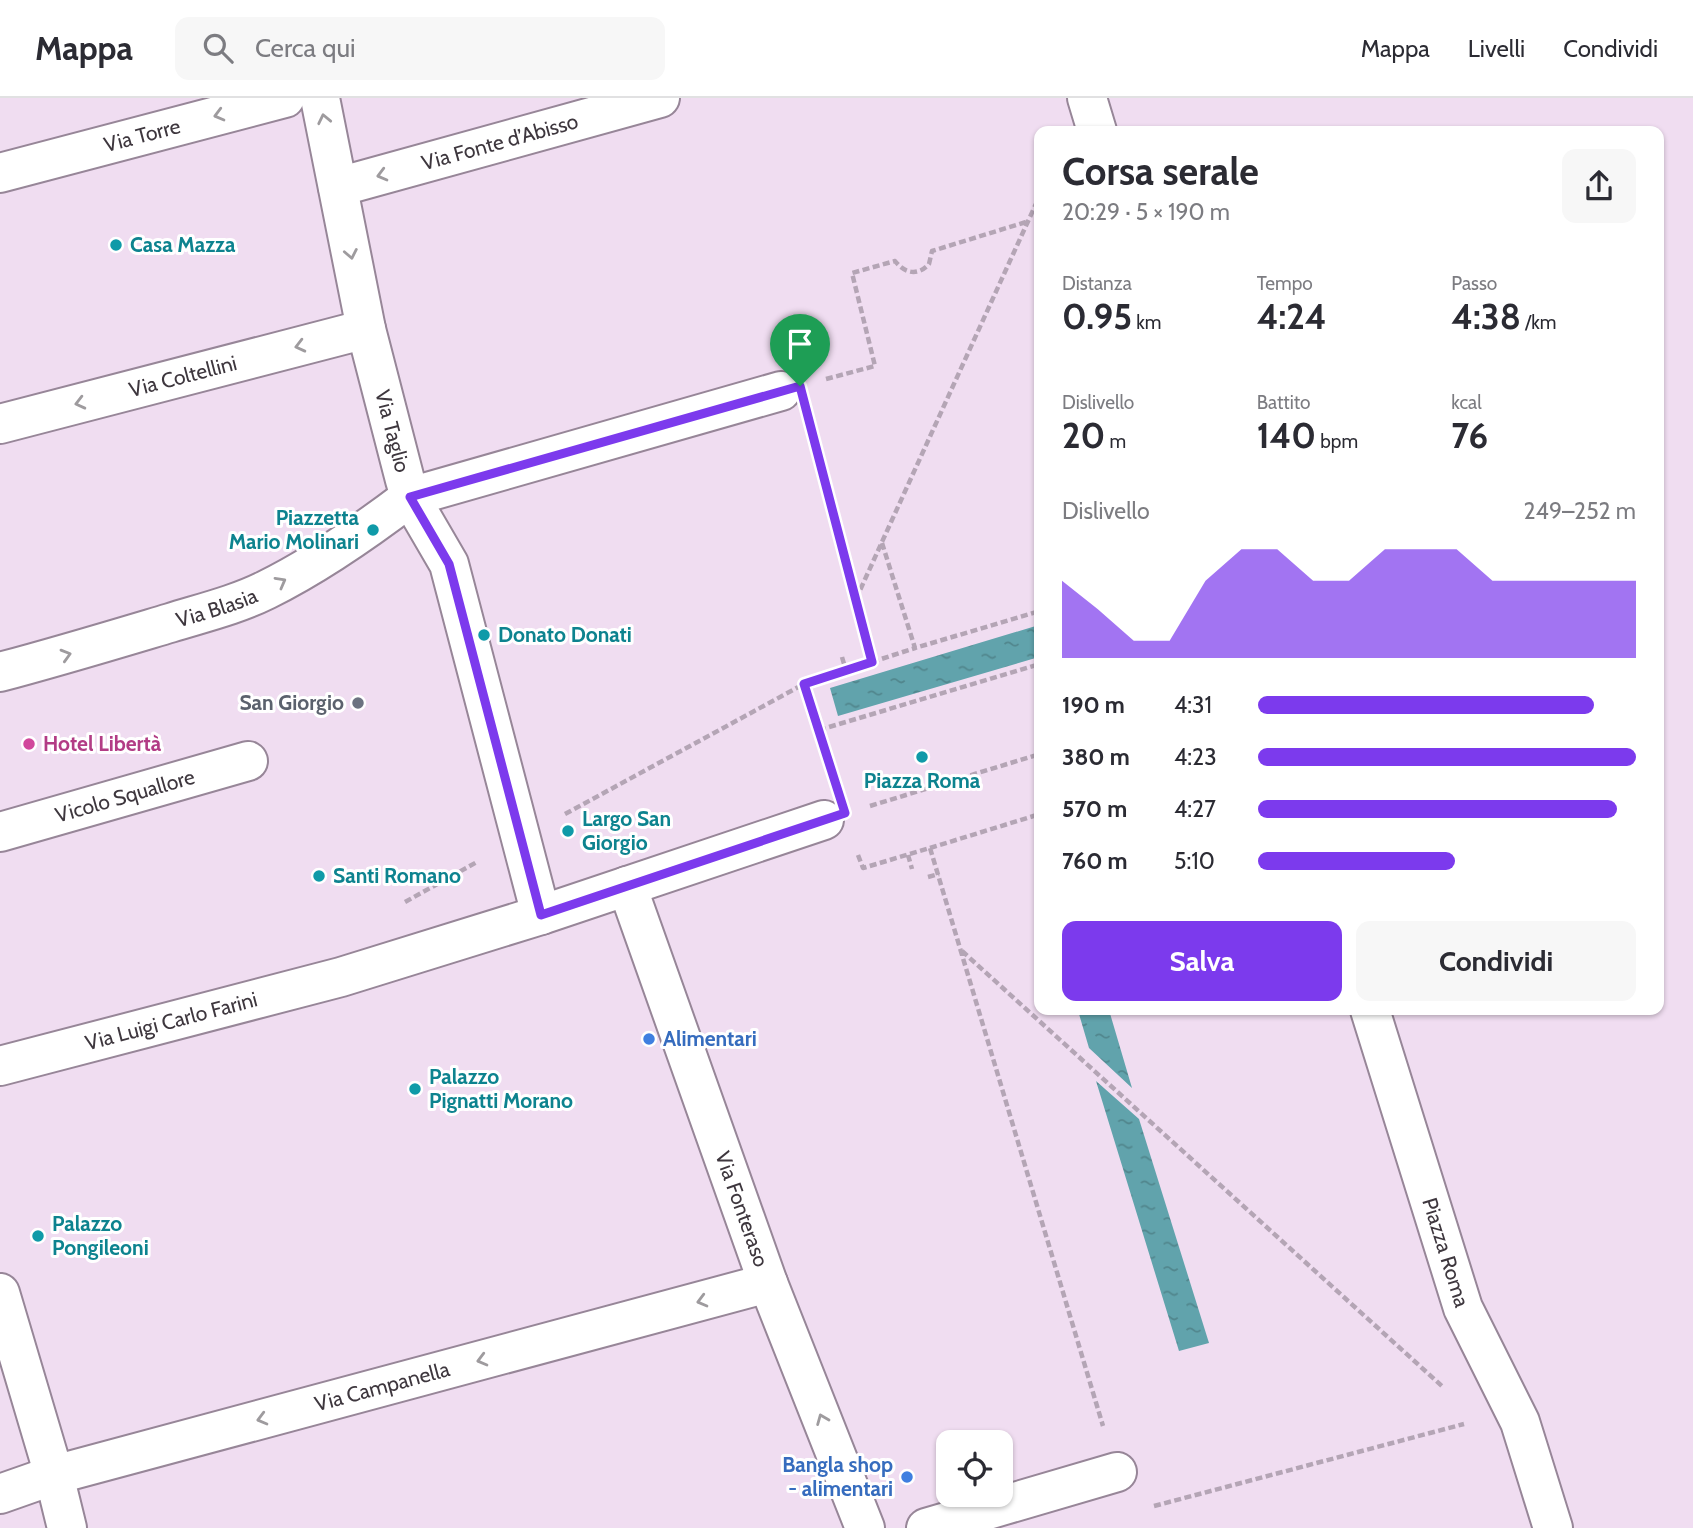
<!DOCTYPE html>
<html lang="it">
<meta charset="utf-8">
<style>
:root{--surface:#fff;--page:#f7f7f7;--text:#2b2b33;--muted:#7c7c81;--line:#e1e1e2;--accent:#7c3aed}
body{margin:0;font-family:Cabin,sans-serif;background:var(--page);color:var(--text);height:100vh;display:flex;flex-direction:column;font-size:26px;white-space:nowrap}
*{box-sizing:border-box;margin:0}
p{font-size:23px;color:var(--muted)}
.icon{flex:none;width:38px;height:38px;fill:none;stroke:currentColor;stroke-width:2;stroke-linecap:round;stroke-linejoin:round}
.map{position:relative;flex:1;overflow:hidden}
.panel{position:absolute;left:1034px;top:28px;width:630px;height:889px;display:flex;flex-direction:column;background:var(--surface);border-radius:14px;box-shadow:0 2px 5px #0004}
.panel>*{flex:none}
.fabs{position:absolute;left:936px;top:1332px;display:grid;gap:14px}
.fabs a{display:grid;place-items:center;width:77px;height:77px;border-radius:14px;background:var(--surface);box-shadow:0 2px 5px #0004;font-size:35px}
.pin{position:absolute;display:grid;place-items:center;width:60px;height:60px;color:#fff;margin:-72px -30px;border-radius:50% 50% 50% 0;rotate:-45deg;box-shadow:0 0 7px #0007}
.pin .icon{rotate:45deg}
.round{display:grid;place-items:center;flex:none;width:74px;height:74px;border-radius:14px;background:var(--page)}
.summary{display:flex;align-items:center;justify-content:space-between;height:119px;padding:0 28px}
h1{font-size:38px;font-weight:700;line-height:52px}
.figures{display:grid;grid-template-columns:repeat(3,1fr);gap:10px;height:119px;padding:7px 28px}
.figures div{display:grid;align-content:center}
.figures b{font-size:35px;font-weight:700}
.figures small{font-size:19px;font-weight:400}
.figures p{font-size:19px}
.chart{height:196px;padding:14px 28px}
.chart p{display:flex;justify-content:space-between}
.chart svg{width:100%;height:126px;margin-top:7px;fill:var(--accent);opacity:.7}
.action{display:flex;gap:14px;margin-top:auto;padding:14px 28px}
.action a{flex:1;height:80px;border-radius:14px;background:var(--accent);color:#fff;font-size:28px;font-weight:700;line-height:80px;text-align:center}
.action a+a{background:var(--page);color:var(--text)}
ul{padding:0 28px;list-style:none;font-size:23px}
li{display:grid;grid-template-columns:112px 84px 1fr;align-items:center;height:52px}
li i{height:18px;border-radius:9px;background:var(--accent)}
header{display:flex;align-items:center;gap:42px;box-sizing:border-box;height:98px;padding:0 35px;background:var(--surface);border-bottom:2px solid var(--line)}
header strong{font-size:33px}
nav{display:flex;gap:38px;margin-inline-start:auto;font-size:24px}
.search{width:490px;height:63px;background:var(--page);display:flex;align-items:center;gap:18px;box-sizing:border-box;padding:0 24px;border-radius:14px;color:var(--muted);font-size:26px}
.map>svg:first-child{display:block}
.water{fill:url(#water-ripples)}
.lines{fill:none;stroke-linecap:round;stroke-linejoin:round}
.minor-casing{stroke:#978698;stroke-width:42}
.path{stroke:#b4a5b5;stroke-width:4.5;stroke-dasharray:7 3.5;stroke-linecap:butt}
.minor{stroke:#fff;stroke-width:38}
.oneway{stroke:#9e9b9e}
.route-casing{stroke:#fff;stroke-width:14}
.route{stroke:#7c3aed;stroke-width:9}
.culture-dot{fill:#0f9aa8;stroke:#fff;stroke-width:2.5}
.worship-dot{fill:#6b7280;stroke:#fff;stroke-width:2.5}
.hotel-dot{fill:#d1479c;stroke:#fff;stroke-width:2.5}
.shop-dot{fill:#3f7fe0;stroke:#fff;stroke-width:2.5}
.labels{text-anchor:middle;stroke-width:6;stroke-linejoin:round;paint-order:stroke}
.street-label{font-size:21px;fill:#3e373e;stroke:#fff}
.culture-label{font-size:21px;font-weight:bold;fill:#0d838f;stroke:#fff;text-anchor:start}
.worship-label{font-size:21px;font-weight:bold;fill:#5b616d;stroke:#fff;text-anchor:end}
.hotel-label{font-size:21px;font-weight:bold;fill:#b23c85;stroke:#fff;text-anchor:start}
.shop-label{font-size:21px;font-weight:bold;fill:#366cbe;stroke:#fff;text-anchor:start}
</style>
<header>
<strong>Mappa</strong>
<div class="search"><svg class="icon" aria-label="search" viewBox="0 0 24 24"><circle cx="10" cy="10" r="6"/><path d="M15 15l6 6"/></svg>Cerca qui</div>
<nav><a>Mappa</a><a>Livelli</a><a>Condividi</a></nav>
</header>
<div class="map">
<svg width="1693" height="1430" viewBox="0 0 1693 1430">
<defs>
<pattern id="water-ripples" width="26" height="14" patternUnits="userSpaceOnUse" patternTransform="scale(1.75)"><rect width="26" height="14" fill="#61a3ac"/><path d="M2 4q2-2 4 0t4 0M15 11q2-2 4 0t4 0" fill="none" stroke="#51868d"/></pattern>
</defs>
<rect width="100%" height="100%" fill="#f0ddf1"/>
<path class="water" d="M1039,527v32l-201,59 -8,-28z
M1092,912h17l23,78 -43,-40 -10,-34z
M1096,983l43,38 70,224 -30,8z"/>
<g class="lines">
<defs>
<g id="minor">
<path id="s1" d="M320,0l46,231 39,151 5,17 39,67 92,351"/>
<path d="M1087,0l10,33"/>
<path id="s2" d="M0,75l285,-75"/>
<path id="s3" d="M338,89l322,-89"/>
<path id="s4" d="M0,326l366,-95"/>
<path id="s5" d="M0,574c57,-15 113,-32 170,-49 32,-10 66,-18 96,-33 51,-25 98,-58 144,-93l371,-106"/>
<path id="s6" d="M0,734l248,-71"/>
<path id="s7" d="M627,788l141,397 97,245"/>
<path id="s8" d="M1370,912l93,298 57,114 33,106"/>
<path id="s9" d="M0,968l341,-89 200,-62 283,-95"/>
<path d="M0,1195l54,182 13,53"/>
<path id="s10" d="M0,1396l54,-19 714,-192"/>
<path d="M926,1430l191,-56"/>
</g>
</defs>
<use href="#minor" class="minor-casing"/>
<path class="path" d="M826,281l49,-13 -23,-93 43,-12c10,13 23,15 34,3l3,-13 94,-29
M882,445l33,105 125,-37
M856,501l184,-404
M842,559l4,14
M872,564l43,-14
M804,586l29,89
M819,632l221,-66
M870,708l170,-52
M565,716l239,-130 68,-22 -60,-231
M930,750l110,-34
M858,757l5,13 67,-20 173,578
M908,757l4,14
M928,779l11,-3
M405,804l72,-40
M962,853l481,436
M1154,1408l310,-82"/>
<use href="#minor" class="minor"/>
</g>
<defs><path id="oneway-chevron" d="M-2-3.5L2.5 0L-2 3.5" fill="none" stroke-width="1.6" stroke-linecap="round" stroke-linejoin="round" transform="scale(1.75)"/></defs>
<g class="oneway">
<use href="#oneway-chevron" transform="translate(219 17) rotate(165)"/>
<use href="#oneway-chevron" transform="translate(324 21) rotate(-102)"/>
<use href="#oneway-chevron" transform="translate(382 77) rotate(165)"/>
<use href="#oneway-chevron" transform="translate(351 156) rotate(79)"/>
<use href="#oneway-chevron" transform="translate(300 248) rotate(166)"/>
<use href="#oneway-chevron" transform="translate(80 305) rotate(166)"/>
<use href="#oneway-chevron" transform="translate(281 484) rotate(-29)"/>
<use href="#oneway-chevron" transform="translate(66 557) rotate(-16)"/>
<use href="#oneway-chevron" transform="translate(702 1203) rotate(165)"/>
<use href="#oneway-chevron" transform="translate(482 1262) rotate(165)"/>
<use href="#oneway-chevron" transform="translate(262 1321) rotate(165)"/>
<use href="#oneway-chevron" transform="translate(822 1321) rotate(-112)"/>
</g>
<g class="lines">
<defs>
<path id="route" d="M800,288l72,276 -68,22 41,129 -304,102 -92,-351 -39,-67z"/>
</defs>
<use href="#route" class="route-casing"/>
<use href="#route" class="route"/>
</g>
<g class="culture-dot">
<circle cx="116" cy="147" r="7"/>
<circle cx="373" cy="432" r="7"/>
<circle cx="484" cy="537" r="7"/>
<circle cx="922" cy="659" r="7"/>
<circle cx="568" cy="733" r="7"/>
<circle cx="319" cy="778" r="7"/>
<circle cx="415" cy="991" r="7"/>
<circle cx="38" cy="1138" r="7"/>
</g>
<circle class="worship-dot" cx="358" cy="605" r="7"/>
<circle class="hotel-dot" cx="29" cy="646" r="7"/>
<g class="shop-dot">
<circle cx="649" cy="941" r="7"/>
<circle cx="907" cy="1379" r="7"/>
</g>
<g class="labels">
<g class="street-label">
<text dy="7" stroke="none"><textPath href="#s2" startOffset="147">Via Torre</textPath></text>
<text dy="7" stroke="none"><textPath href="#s3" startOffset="168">Via Fonte d’Abisso</textPath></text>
<text dy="7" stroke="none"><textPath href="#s4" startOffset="189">Via Coltellini</textPath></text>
<text dy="7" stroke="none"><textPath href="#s1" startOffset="341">Via Taglio</textPath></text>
<text dy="7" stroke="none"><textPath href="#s5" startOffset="226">Via Blasia</textPath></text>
<text dy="7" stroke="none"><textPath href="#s6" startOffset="130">Vicolo Squallore</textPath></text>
<text dy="7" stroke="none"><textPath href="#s9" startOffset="177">Via Luigi Carlo Farini</textPath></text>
<text dy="7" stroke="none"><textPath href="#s7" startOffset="343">Via Fonteraso</textPath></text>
<text dy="7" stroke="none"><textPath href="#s8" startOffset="254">Piazza Roma</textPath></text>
<text dy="7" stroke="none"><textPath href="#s10" startOffset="397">Via Campanella</textPath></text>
</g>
<g class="culture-label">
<text x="130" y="154">Casa Mazza</text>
<text x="359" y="427" text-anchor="end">Piazzetta<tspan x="359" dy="24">Mario Molinari</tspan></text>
<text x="498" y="544">Donato Donati</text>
<text x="922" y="690" text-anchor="middle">Piazza Roma</text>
<text x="582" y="728">Largo San<tspan x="582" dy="24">Giorgio</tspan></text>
<text x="333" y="785">Santi Romano</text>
<text x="429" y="986">Palazzo<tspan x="429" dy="24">Pignatti Morano</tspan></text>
<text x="52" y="1133">Palazzo<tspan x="52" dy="24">Pongileoni</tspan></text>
</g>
<g class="worship-label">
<text x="344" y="612">San Giorgio</text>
</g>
<g class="hotel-label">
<text x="43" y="653">Hotel Libertà</text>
</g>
<g class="shop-label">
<text x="663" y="948">Alimentari</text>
<text x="893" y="1374" text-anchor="end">Bangla shop<tspan x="893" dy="24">- alimentari</tspan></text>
</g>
</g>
</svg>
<div class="fabs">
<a><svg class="icon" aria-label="locate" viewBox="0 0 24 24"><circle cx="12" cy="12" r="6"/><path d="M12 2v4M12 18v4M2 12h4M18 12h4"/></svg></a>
</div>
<div class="pin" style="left:800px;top:288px;background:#1e9e55"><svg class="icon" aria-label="arrive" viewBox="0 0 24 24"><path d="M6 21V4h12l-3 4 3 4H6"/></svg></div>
<section class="panel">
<div class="summary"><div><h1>Corsa serale</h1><p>20:29 · 5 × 190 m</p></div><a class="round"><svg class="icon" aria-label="share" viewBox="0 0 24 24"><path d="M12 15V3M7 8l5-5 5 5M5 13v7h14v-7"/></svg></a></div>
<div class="figures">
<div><p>Distanza</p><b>0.95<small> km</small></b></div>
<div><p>Tempo</p><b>4:24</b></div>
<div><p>Passo</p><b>4:38<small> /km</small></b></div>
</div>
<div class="figures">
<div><p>Dislivello</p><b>20<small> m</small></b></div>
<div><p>Battito</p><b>140<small> bpm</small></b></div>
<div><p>kcal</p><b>76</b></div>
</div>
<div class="chart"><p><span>Dislivello</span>249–252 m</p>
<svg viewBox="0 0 160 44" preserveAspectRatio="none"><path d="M0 44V17L10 27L20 38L30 38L40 17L50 6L60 6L70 17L80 17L90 6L100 6L110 6L120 17L130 17L140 17L150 17L160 17V44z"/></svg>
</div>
<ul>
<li><b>190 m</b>4:31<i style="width:89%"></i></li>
<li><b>380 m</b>4:23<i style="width:100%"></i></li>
<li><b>570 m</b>4:27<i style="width:95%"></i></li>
<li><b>760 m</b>5:10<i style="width:52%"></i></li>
</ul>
<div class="action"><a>Salva</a><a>Condividi</a></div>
</section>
</div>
